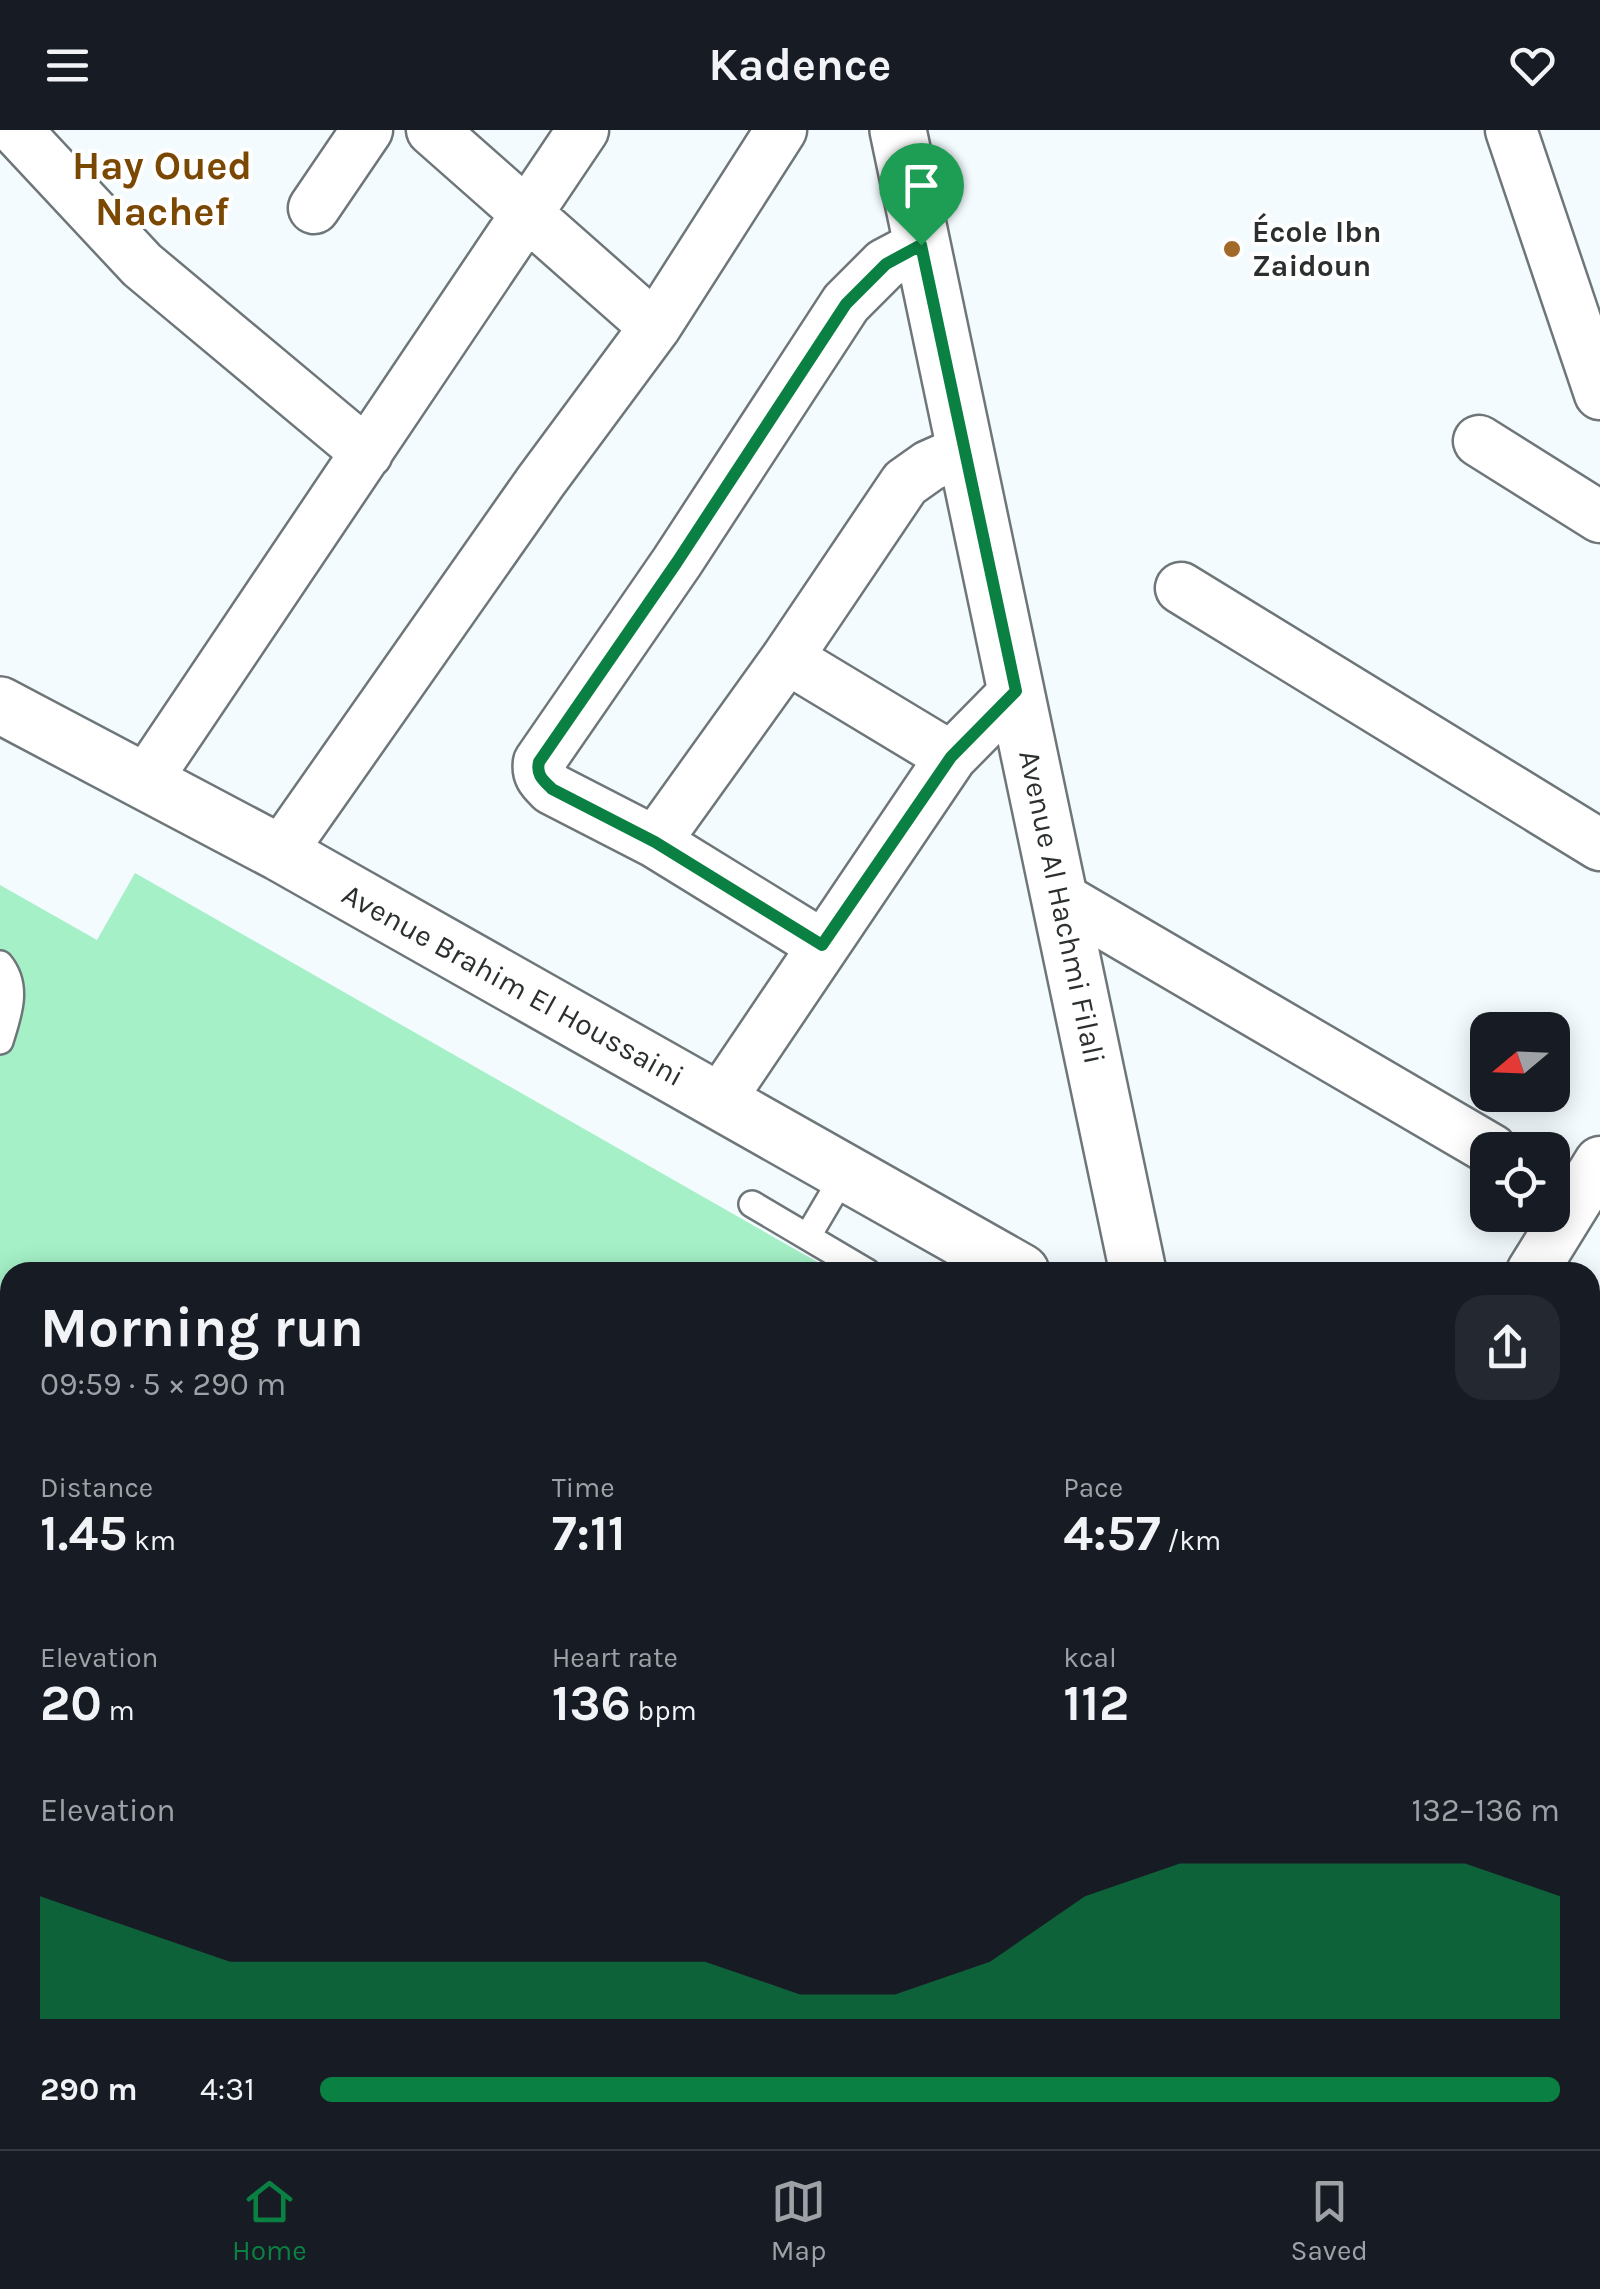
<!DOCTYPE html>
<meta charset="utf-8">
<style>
:root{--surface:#171b24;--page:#242831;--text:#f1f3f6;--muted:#9ea1a6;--line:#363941;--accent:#0b8043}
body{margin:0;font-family:Karla,sans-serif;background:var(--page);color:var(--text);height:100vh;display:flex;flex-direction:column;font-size:38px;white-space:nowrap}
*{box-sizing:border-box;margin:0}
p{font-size:32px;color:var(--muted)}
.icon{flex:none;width:55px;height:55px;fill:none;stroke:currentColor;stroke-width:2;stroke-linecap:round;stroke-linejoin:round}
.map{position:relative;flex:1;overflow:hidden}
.details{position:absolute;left:0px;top:1132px;width:1600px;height:888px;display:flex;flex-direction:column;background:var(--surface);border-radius:30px 30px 0 0;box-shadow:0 5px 25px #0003}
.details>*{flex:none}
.needle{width:65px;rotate:251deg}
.tools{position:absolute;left:1470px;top:882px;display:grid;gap:20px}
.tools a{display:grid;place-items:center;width:100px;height:100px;border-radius:20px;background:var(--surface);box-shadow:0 5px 25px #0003;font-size:50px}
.pin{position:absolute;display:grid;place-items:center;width:85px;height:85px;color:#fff;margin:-102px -42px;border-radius:50% 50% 50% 0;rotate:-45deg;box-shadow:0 0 10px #0007}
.pin .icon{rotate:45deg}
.round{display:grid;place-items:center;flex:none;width:105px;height:105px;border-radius:30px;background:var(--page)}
.overview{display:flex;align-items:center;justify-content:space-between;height:170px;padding:0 40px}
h1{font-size:55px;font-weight:700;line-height:75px}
.stats{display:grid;grid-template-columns:repeat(3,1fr);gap:15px;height:170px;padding:10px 40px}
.stats div{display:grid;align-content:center}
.stats b{font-size:50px;font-weight:700}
.stats small{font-size:28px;font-weight:400}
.stats p{font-size:28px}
.chart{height:280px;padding:20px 40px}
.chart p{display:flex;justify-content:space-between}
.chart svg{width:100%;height:180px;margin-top:10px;fill:var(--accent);opacity:.7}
ul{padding:0 40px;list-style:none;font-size:32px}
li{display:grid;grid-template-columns:160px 120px 1fr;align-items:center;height:75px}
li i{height:25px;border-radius:12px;background:var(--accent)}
header{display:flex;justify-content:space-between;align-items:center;height:130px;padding:0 40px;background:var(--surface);font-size:45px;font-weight:700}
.menu{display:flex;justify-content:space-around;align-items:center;height:140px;border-top:2px solid var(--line);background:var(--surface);font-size:28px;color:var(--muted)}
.menu a{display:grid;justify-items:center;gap:5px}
.menu .selected{color:var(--accent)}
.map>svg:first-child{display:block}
.green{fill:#a5f0c7}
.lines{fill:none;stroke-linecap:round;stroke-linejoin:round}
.lane-casing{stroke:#6e7679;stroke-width:30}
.street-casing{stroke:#6e7679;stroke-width:55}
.secondary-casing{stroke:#6e7679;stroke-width:60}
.primary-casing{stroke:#6e7679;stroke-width:60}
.lane{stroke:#fff;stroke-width:25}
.street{stroke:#fff;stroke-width:50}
.secondary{stroke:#fff;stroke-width:55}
.primary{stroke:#fff;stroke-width:55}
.route-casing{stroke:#fff;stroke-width:20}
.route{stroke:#0b8043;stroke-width:12}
.poi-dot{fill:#a36928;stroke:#fff;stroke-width:4}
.labels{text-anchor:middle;stroke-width:8;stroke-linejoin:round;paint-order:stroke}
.poi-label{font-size:30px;font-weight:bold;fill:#2c2f30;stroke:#fff;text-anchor:start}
.street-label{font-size:30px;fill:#2c2f30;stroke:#fff}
.district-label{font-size:40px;font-weight:bold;fill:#7b4803;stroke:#fff}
</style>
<header><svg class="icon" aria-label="menu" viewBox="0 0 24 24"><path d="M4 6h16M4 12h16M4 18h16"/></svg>Kadence<svg class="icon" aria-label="heart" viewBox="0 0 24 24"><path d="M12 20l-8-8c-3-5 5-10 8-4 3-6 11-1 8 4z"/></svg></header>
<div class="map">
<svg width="1600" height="2019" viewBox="0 0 1600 2019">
<rect width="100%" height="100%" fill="#f3fbfe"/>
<path class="green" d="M135,743l700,399h-825v544l-10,-6v-925l97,55z
M579,2010h409l-5,9h-388z"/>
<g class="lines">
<defs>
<path id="lane" d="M0,834c19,23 8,51 0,77
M752,1074l115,68
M808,1106l37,-63
M0,1912l10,5
M177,2010l16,9"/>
<path id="street" d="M16,0l126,135 225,188
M432,0l223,197
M1511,0l89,264
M314,78l53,-78
M1479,311l121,76
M1181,458l419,257
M787,528l164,99
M146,650l437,-650
M655,712l132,-184 118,-175 24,-17 36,-16
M280,723l261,-372 114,-154 126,-197
M1061,768l431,252
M822,815l-167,-103 -103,-53c-9,-9 -15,-14 -13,-27l138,-200 169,-259 39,-39 36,-19
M719,971l232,-344 65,-66
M1532,1142l68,-110
M978,2019l5,-9"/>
<path id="secondary" d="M898,0l240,1142
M0,575l280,148 741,419
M1590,1485l10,7"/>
<path id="primary" d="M0,1767l10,6
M0,1831l10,6
M322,2010l16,9
M439,2010l17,9"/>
</defs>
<use href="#lane" class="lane-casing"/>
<use href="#street" class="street-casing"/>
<use href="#secondary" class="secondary-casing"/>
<use href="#primary" class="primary-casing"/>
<use href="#lane" class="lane"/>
<use href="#street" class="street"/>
<use href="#secondary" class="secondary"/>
<use href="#primary" class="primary"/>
</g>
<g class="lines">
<defs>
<path id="route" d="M921,115l95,446 -65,66 -129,188 -167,-103 -103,-53c-9,-9 -16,-14 -13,-27l138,-200 169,-258 40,-40z"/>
</defs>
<use href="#route" class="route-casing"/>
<use href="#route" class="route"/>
</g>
<circle class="poi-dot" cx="1232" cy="119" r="10"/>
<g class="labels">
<g class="poi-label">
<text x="1252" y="112">École Ibn<tspan x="1252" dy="34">Zaidoun</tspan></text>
</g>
<g class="street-label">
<text transform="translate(1062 777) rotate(78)" y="10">Avenue Al Hachmi Filali</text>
<text transform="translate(513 855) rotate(29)" y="10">Avenue Brahim El Houssaini</text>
</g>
<g class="district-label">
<text x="162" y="49">Hay Oued<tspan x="162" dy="46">Nachef</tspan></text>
</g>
</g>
</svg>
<div class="tools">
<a><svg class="needle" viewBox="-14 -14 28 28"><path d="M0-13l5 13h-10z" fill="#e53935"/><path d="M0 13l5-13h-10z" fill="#9ea1a6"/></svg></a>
<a><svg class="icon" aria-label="locate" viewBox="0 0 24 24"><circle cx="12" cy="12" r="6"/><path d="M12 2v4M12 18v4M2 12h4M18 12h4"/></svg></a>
</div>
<div class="pin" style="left:921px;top:115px;background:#1e9e55"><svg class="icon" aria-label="arrive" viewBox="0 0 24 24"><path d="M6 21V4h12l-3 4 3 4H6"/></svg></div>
<section class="details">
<div class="overview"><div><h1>Morning run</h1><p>09:59 · 5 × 290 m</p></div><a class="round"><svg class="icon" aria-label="share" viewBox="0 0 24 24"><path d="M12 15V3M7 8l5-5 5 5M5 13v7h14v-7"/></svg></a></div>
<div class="stats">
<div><p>Distance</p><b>1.45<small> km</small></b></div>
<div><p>Time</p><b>7:11</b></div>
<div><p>Pace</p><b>4:57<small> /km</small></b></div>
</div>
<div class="stats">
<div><p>Elevation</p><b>20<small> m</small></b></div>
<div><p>Heart rate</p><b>136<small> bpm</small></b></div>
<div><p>kcal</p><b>112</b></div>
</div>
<div class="chart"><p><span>Elevation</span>132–136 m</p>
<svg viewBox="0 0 160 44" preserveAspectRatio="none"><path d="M0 44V14L10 22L20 30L30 30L40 30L50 30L60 30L70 30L80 38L90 38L100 30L110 14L120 6L130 6L140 6L150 6L160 14V44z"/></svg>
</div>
<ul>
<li><b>290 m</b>4:31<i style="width:100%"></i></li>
</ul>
</section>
</div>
<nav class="menu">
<a class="selected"><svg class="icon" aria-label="home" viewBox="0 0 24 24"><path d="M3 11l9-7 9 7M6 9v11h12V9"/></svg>Home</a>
<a><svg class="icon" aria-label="map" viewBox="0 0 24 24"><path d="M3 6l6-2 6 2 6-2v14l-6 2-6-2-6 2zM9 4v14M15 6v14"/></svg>Map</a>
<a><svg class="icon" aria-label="saved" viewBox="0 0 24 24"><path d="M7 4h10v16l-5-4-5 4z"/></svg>Saved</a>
</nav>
